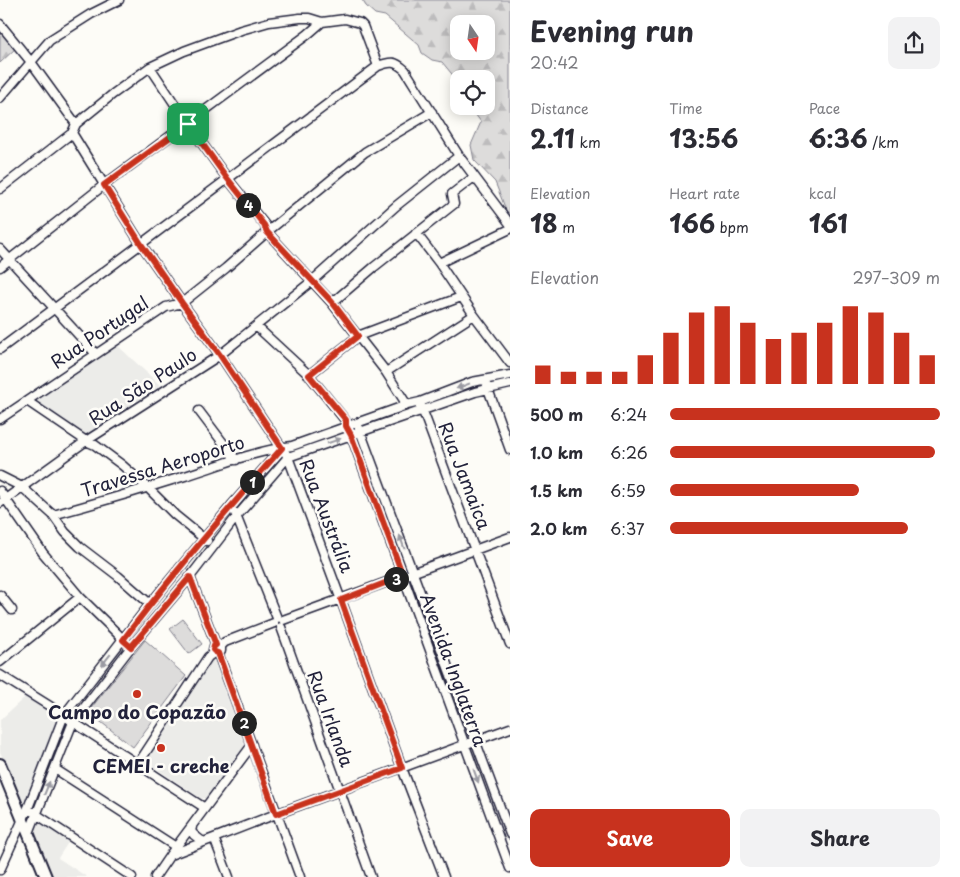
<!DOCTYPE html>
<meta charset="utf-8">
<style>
:root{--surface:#fff;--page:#f2f2f3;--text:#2b2b33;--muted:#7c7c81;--accent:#c8321e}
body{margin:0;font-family:"Playpen Sans",sans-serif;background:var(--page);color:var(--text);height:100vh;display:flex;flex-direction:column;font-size:19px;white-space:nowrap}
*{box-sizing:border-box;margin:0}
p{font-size:16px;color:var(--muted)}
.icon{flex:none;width:28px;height:28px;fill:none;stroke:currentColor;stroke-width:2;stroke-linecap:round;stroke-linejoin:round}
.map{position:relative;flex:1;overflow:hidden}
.sheet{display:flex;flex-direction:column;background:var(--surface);width:450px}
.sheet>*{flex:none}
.needle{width:32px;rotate:167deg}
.controls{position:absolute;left:450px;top:15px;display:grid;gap:10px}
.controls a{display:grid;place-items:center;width:45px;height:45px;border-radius:10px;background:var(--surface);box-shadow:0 2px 12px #0003;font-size:25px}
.pin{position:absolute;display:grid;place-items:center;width:42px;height:42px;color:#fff;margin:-21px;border-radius:10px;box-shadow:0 2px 8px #0006}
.km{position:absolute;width:25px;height:25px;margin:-12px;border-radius:50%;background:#222;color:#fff;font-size:14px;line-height:25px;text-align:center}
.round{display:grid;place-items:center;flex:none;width:52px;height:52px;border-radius:10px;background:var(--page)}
.headline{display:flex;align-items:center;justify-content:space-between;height:85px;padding:0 20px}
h1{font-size:28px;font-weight:700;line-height:38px}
.metrics{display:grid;grid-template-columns:repeat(3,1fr);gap:8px;height:85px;padding:5px 20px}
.metrics div{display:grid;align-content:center}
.metrics b{font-size:25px;font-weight:700}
.metrics small{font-size:14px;font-weight:400}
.metrics p{font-size:14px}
.chart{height:140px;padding:10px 20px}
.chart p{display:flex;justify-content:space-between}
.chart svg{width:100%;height:90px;margin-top:5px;stroke:var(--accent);stroke-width:6}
.action{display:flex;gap:10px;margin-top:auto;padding:10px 20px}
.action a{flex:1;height:58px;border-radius:10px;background:var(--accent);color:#fff;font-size:20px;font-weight:700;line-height:58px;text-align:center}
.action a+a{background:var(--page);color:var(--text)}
ul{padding:0 20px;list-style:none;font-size:16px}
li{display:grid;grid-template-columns:80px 60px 1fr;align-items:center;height:38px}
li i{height:12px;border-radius:6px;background:var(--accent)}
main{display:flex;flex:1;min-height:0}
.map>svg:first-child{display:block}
.built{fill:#ecece9}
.grass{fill:#dddcdb;stroke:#807f8b}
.forest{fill:url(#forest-firs);stroke:#807f8b;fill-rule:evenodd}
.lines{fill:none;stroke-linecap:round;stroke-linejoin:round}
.minor-casing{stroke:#22223b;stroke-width:11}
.major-casing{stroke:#22223b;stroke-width:14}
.minor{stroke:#fdfcf7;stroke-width:8}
.major{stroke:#fdfcf7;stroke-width:10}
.oneway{fill:#9a9aa2}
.route-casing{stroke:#fff;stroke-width:10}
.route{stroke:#c8321e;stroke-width:6}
.poi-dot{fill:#c8321e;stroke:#fdfcf7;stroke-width:2}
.labels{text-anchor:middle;stroke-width:5;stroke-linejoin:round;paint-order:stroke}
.street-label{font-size:18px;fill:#22223b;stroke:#fdfcf7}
.poi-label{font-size:18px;font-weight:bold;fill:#22223b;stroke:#fdfcf7}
</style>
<main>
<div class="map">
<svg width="510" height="877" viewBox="0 0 510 877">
<defs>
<pattern id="forest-firs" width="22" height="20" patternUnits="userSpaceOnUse" patternTransform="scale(1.25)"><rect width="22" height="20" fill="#dddcdb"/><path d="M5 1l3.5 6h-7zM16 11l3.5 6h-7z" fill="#bdbcbd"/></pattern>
</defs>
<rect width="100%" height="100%" fill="#fdfcf7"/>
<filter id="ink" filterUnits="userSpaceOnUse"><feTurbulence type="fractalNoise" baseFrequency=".02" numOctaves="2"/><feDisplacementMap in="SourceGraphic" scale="10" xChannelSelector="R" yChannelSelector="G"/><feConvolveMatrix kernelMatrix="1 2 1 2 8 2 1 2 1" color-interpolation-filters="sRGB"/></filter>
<g filter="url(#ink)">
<path class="built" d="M117,345l43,40 -72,52 -54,-36z
M214,660h3l29,78 -2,8 -37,51 -5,2 -55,-37 2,-8 17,-22 44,-70z
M25,697l32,20 -30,83 -5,1 -22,-49v-32z
M38,822l31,19 -11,17 29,19h-35l-19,-43z"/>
<path class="grass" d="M183,619l19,25 -13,10 -19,-25z
M145,640l41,36 -53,71 -45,-35z"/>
<path class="forest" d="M362,0h148v217l-2,-2 -13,-33 -21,-22 -3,-15 10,-23 -12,-16h17v-27h-27v7l-3,-7 -14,-17 -10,-2 -10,-7 -3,-8 -34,-29 -10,-2 -9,-8zM459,24h27v27h-27z
M0,28l17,19 -17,16z"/>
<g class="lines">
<defs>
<path id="minor" d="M0,24l31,38 45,62
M150,67l38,57 39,54 38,47 2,7 65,71 54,69 21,33
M0,98l50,-58 41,-26 28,-14
M72,133l69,111 41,59 38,52 68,102 53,143 61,168 42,109
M0,189l72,-56 4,-9 37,-30 37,-27 34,-16 57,-21 28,-8 31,-4h9l13,4 23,-3 15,4 3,3 15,40c13,-5 17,-5 27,4l54,86 51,68
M416,233l23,30 35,52 36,48
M0,249l96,105
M439,263l71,-34
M0,267l104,-82 203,-150 15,-13
M332,303l42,-36 80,-63 -2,-10 22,-17
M256,326l53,49 36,45 1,6 5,9 159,433
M0,349l141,-105 237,-178
M386,372l88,-57
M309,375l49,-39 103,-39
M487,386l23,64
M27,401l59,40 9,4 27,20 25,22 28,28 32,26
M421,406l89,238
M199,411l37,49
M0,419l166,-112 16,-4 44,-35 41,-36 98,-80 67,-40
M359,428l151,406
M0,476l22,11 31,28 12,17 15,15 38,29 32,28
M0,491l43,62 37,44 45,44
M0,503l86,-62 134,-86 92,-74 84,-75 63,-50
M235,513l42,105
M53,515c44,-12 88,-25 132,-39 35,-11 70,-25 107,-30l115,-41 13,-3 52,-20 38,-7
M190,577l26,68
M0,595l12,15
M283,620l227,-83
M281,627l90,250
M221,646l-3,-2 -4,2 -1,4 2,2 3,1 3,-2v-5l4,-4 49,-19
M218,653l82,224
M0,662l80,-65
M0,675l64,40 9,7 132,86
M138,764l70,-107 7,-5
M55,769l121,78
M33,812l99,65
M192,827l-1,4 3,4 9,7
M29,833l44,-111 58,-75 59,-70 47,-61 51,-59 187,-65 35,-8
M214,838l15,39
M170,855l106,-41 234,-86
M0,870l28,-62 36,-93 86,-111 81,-98 51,-58
M155,877l15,-22 82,-110"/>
<path id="major" d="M0,764l46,113"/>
</defs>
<use href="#minor" class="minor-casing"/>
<use href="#major" class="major-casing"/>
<use href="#minor" class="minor"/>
<use href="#major" class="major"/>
</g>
<defs><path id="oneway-solid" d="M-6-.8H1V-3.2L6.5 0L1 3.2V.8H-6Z" transform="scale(1.25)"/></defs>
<g class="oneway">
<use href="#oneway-solid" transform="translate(463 386) rotate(159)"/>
<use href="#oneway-solid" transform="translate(334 441) rotate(-19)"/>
<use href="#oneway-solid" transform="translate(402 542) rotate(-110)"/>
<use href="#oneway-solid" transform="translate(106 660) rotate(128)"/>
<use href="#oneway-solid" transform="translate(476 776) rotate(70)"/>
<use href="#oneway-solid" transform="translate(47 788) rotate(-68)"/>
</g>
</g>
<g class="lines" filter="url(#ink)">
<defs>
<path id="route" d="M188,124l39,54 37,47 3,7 65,70 26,34 -49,39 37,45v6l5,9 52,141 -62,24 61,168 -126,46 -58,-161 -3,-1 -2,-2 1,-4 2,-1 -26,-68 -59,70 -8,-7c50,-66 104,-130 159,-192l-62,-93 -38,-52 -41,-59 -37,-59z"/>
</defs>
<use href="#route" class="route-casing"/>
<use href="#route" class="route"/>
</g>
<g class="poi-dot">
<circle cx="137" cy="694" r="5"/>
<circle cx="161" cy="748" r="5"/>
</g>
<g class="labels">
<g class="street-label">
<text transform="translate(100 333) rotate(-34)" y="6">Rua Portugal</text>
<text transform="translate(143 387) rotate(-33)" y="6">Rua São Paulo</text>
<text transform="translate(163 467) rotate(-17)" y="6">Travessa Aeroporto</text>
<text transform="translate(464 476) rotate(69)" y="6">Rua Jamaica</text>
<text transform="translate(326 516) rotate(69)" y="6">Rua Austrália</text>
<text transform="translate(453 670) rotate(70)" y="6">Avenida Inglaterra</text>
<text transform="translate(330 719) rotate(70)" y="6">Rua Irlanda</text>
</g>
<g class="poi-label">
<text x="137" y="719">Campo do Copazão</text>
<text x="161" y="773">CEMEI - creche</text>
</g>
</g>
</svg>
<div class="controls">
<a><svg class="needle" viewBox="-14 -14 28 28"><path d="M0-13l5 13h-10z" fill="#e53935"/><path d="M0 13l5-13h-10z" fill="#7c7c81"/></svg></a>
<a><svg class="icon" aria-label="locate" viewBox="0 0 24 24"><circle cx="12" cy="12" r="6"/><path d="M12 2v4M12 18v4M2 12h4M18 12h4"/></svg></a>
</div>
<div class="pin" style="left:188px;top:124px;background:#1e9e55"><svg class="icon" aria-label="arrive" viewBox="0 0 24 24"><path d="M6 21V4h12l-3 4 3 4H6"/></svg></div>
<b class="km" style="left:252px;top:482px">1</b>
<b class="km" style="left:244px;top:723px">2</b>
<b class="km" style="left:396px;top:579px">3</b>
<b class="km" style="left:248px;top:205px">4</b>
</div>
<section class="sheet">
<div class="headline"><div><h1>Evening run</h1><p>20:42</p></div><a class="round"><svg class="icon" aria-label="share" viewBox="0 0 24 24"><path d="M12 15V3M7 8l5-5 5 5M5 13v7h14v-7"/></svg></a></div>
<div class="metrics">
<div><p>Distance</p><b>2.11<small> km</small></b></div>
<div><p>Time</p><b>13:56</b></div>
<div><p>Pace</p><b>6:36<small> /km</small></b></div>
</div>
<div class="metrics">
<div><p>Elevation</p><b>18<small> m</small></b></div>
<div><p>Heart rate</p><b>166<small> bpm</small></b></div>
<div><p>kcal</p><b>161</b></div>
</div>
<div class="chart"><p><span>Elevation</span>297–309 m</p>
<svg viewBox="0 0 160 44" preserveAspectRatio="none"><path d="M5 44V35M15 44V38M25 44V38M35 44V38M45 44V30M55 44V19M65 44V9M75 44V6M85 44V14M95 44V22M105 44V19M115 44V14M125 44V6M135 44V9M145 44V19M155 44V30"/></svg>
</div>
<ul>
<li><b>500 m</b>6:24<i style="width:100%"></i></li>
<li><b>1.0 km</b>6:26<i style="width:98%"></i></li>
<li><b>1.5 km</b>6:59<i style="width:70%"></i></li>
<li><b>2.0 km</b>6:37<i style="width:88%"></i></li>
</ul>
<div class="action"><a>Save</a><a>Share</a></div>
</section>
</main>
